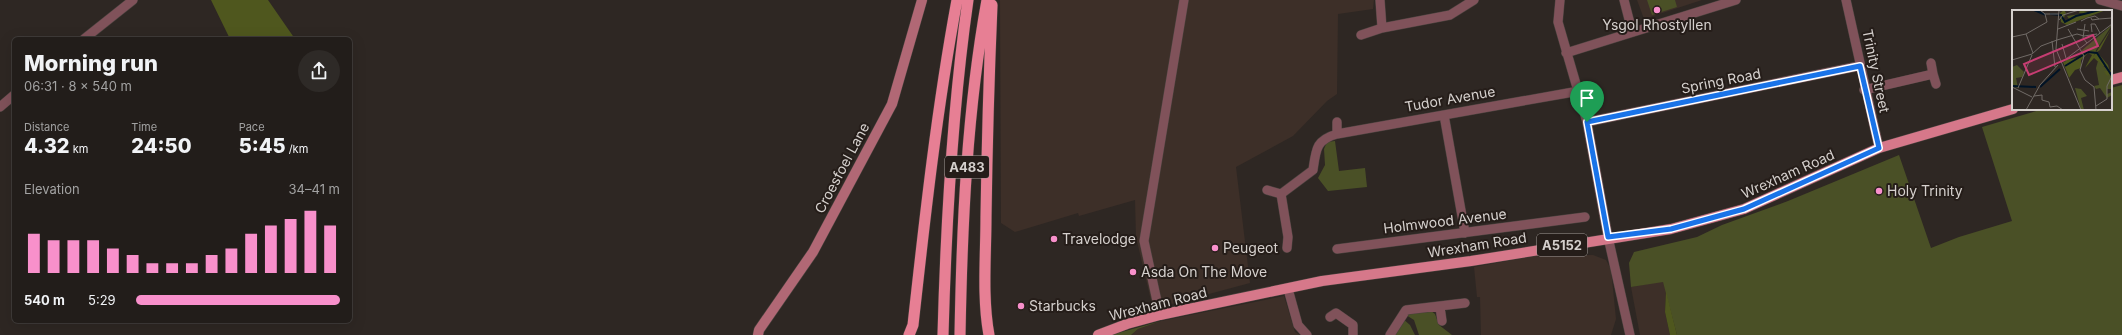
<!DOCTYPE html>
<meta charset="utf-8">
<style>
:root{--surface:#221d1a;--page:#2e2a27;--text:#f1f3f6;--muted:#a2a2a2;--line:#3f3b39;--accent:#f890cb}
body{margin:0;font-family:Inter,sans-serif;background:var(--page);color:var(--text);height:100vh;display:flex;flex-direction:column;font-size:15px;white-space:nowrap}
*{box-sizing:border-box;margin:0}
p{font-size:13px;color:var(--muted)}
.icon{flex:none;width:22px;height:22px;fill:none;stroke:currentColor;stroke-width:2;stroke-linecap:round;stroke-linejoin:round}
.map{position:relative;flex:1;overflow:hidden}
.panel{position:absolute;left:12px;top:37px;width:340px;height:286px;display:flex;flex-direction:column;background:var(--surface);border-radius:6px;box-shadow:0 4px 16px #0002,0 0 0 1px var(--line)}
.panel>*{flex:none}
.pin{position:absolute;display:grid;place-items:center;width:34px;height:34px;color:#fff;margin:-41px -17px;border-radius:50% 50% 50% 0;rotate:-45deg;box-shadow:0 0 4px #0007}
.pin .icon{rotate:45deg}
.round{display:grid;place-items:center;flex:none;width:42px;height:42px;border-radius:21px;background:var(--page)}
.overview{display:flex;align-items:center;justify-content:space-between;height:68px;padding:0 12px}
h1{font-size:22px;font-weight:800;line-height:30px}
.stats{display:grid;grid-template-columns:repeat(3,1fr);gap:6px;height:68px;padding:4px 12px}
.stats div{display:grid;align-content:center}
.stats b{font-size:20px;font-weight:800}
.stats small{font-size:11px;font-weight:400}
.stats p{font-size:11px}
.chart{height:112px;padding:8px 12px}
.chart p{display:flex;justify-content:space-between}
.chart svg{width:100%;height:72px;margin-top:4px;stroke:var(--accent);stroke-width:6}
ul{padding:0 12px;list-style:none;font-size:13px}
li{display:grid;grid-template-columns:64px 48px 1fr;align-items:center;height:30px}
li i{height:10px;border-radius:5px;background:var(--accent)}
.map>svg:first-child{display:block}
.built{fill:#3d2f28}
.green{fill:#4a5026}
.forest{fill:#4f571e}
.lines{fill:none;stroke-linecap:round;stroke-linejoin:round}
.minor-casing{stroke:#49423e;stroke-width:10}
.secondary-casing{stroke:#49423e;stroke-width:11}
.primary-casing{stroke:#49423e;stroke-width:11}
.trunk-casing{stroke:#49423e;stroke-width:12}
.minor{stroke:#80525a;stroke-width:9}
.secondary{stroke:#b16875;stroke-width:10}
.primary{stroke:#d6788a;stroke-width:10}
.trunk{stroke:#e77f94;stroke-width:11}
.route-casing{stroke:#fff;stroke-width:8}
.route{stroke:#1a73e8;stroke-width:5}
.poi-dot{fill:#f890cb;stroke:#251d19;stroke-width:1.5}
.labels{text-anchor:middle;stroke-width:4;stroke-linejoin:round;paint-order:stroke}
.shield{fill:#251d19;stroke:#a09a97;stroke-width:1}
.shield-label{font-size:13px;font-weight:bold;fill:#d5d0cd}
.poi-label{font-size:14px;fill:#d5d0cd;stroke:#251d19;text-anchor:start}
.street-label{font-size:14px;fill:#d5d0cd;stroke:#251d19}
.inset-river{fill:none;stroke:#001326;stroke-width:2}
.inset-road{fill:none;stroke:#716b67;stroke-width:1}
.view{fill:#c63d72;fill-opacity:0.15;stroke:#c63d72;stroke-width:2}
.inset-edge{fill:none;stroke:#d5d0cd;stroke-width:2}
</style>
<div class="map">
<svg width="2122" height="335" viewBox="0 0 2122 335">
<rect width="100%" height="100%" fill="#2e2723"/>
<path class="built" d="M1000,0h374l-1,9 -35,5 -1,80 -10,7 -34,35 -57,31 14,116 -97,26 -17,-72 -1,-37 -56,16 -1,-3 -63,19 -14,-9z
M1637,0h65l-58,19z
M1593,255l13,5 5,9 5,50 -5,16h-130l-1,-38h-3l-3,-30 61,-11z
M1663,281l3,10 -1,21 5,23h-30l-9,-48z
M1284,296l11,36 5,3h-169l7,-6 23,-8z"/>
<path class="green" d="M1647,0h28l2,7 -25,8z
M2122,85v250h-445l-14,-53 -32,5 -2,-24 5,-11 63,-15 25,-12 66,-24 111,-46 32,93 28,-11 53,-16 -30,-94 61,-18h68v-21z
M1335,141l4,30 26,-3 2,19 -39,4 -10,-13 7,-13 -1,-16 3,-7z
M1431,311l4,3 4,11 13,10h-33l-5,-15 -8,-5 5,-2z
M1402,318l8,7 5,10h-20z
M1161,321l-23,8 -7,6h-20z"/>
<path class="forest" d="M211,0h57l27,39h-65z
M1666,291l11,44h-7l-5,-23z"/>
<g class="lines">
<defs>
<path id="minor" d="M1380,0l2,28
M1560,0l-2,22 29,100 21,115 22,98
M1624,0l8,31
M1846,0l33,148
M2100,0l22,6
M1361,35l21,-7 68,-13 24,-15
M84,39l49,-39
M1566,53l170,-53
M1931,63l2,11
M1864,90l69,-16 3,10
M0,107l14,-12
M1444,115l21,118
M1337,122v12l242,-43
M1587,122l272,-56
M1267,190l14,4
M1287,248l1,-11 -7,-43 32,-24c3,-21 3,-30 24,-36
M1337,249l248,-32
M1288,289l10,36 9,10
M1440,307l2,14
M1160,315l-16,-74 40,-241
M1330,317l6,-4 17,12v10
M1390,335l16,-25 59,-7"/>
<path id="secondary" d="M758,335l1,-5 54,-78 79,-148 30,-104"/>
<path id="primary" d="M2111,80l11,-3
M1098,335l29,-11 33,-9 162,-34 149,-20 200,-32 73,-20 135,-61 134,-39"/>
<path id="trunk" d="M909,335l4,-10c12,-109 24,-217 44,-325
M943,335c3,-112 9,-224 25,-335
M960,335c2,-112 7,-225 27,-335
M989,335c-7,-38 -3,-80 -3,-118 1,-71 3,-142 6,-212"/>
</defs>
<use href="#minor" class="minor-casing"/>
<use href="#secondary" class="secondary-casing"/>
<use href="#primary" class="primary-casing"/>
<use href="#trunk" class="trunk-casing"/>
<use href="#minor" class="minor"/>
<use href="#secondary" class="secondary"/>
<use href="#primary" class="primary"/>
<use href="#trunk" class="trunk"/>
</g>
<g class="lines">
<defs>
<path id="route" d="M1860,66l19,82 -135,61 -73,20 -63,8 -21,-115z"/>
</defs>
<use href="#route" class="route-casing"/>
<use href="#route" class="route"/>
</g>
<g class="poi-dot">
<circle cx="1657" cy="10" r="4"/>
<circle cx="1879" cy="191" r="4"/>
<circle cx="1054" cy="239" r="4"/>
<circle cx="1215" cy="248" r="4"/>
<circle cx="1133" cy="272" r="4"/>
<circle cx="1021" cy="306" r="4"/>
</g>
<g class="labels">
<g class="shield">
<rect x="945" y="156" width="44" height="22" rx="3"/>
<rect x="1537" y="234" width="50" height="22" rx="3"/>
</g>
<g class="shield-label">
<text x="967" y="172">A483</text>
<text x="1562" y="250">A5152</text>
</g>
<g class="poi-label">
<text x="1657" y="30" text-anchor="middle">Ysgol Rhostyllen</text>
<text x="1887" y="196">Holy Trinity</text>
<text x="1062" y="244">Travelodge</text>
<text x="1223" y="253">Peugeot</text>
<text x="1141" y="277">Asda On The Move</text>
<text x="1029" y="311">Starbucks</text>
</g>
<g class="street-label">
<text transform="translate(1876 71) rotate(78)" y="5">Trinity Street</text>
<text transform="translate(1721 81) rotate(-11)" y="5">Spring Road</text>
<text transform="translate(1450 99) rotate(-10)" y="5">Tudor Avenue</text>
<text transform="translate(842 168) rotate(-62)" y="5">Croesfoel Lane</text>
<text transform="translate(1788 174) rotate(-24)" y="5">Wrexham Road</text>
<text transform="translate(1445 221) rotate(-7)" y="5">Holmwood Avenue</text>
<text transform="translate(1477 245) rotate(-9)" y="5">Wrexham Road</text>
<text transform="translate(1158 304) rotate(-14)" y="5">Wrexham Road</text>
</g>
</g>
<g transform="translate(2012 10)">
<rect width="100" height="100" fill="#2e2723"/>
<path d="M100,15l-17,27 -11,1 -3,-2zM86,51l11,10 3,-2v20h-5v5l5,-2v3l-5,3 -7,-10 -4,1 -2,-3 5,-1 -3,-17zM5,55l7,7 -4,12 2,-7 -6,1 2,10 -6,-2v-19zM63,78l6,1 6,7 -6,2 3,12h-3z" fill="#4a5026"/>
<path d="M52,0l2,3 -3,7 3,1 3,-2 -2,-3 20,-3h-8l1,-3 12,3 3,-2 -3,-1h14l-39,15 -6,-3 -1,-9zM99,19l-11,21 -3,2 11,13 3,11 -1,-2 -3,2 -3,-5h5l-3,-5h-3l-9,-8 -9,10 7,-13 -4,-2 -7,7v8l-6,2 -6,8 4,10 -10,-26 3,-1 -1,3 1,-4 15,-3 1,-6 2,2 4,-3 6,2 -1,-4 3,3 -3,6z" fill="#4f571e"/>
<path class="inset-river" d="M22,0l12,5M38,4l11,1 4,7 11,-6 24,-6M53,56l23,-14 9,1 15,23M1,76l23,1M28,77l20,-18"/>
<path class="inset-road" d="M28,0l5,4h14M47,0l-3,39 25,61M87,9l13,-1M47,10l4,-5 16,-5M69,11l6,-3 8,-2 4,3 -7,1 -1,-2M73,14l-2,14 4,5M46,19l18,-7M56,19l16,27 -4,14 5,10 9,7 2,23M65,19l12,2M80,22l-1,-8h4l5,9M14,24l7,19M65,24l7,2 13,-2M0,27l14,-3 21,-12 -2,-8M45,30l20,-6M40,31l3,26M50,34l4,14M0,50l20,-6 9,-8 16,-6M50,52l50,-38M0,77l20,10M6,78l14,-33M22,86l8,-1v5l7,2 1,5 7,-1 6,4M84,96l11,-7v-13l5,-10M14,100l14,-25 18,-20"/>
<path class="view" d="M81,25l5,11 -69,29 -5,-11z"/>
<rect width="100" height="100" class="inset-edge"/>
</g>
</svg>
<div class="pin" style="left:1587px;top:122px;background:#1e9e55"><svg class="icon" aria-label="arrive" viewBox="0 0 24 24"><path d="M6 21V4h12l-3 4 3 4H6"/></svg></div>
<section class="panel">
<div class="overview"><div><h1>Morning run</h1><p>06:31 · 8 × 540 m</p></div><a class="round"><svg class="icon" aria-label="share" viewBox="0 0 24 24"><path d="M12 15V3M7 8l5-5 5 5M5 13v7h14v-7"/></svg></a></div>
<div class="stats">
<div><p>Distance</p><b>4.32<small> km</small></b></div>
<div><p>Time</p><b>24:50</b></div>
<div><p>Pace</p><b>5:45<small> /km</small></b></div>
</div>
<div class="chart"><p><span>Elevation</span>34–41 m</p>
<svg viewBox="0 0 160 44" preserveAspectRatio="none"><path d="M5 44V20M15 44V24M25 44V24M35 44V24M45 44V29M55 44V33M65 44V38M75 44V38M85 44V38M95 44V33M105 44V29M115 44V20M125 44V15M135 44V11M145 44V6M155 44V15"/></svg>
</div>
<ul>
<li><b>540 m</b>5:29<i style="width:100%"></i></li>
</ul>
</section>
</div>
